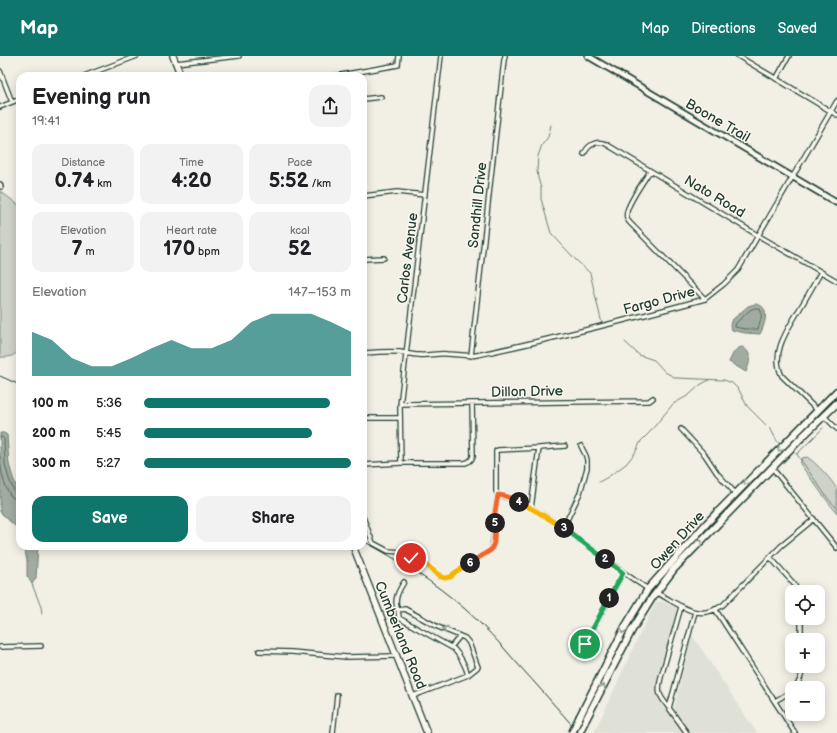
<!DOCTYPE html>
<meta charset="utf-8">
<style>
:root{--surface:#fff;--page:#f2f2f2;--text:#202124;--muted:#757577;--accent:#0f766e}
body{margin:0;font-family:"Balsamiq Sans",sans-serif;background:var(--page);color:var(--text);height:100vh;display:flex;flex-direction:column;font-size:15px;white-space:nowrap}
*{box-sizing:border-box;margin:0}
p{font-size:13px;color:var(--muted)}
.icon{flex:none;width:22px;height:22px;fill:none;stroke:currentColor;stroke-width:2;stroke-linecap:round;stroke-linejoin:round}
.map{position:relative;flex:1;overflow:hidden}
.side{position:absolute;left:16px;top:16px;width:351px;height:478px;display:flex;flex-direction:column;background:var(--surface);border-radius:12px;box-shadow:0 2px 10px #0003}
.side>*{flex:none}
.fabs{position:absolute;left:785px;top:529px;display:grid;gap:8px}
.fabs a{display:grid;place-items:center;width:40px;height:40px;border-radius:8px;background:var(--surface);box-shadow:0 2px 10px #0003;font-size:20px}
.pin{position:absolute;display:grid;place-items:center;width:34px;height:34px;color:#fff;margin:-17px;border:2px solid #fff;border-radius:50%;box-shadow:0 1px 4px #0007}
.km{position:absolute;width:20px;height:20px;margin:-10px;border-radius:50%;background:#222;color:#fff;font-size:11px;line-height:20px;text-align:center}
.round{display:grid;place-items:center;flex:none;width:42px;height:42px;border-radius:12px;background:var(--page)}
.headline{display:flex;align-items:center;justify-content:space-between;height:68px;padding:0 16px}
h1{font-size:22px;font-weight:700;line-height:30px}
.metrics{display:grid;grid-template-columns:repeat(3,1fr);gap:6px;height:68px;padding:4px 16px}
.metrics div{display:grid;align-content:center;border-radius:10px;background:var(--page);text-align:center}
.metrics b{font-size:20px;font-weight:700}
.metrics small{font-size:11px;font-weight:400}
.metrics p{font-size:11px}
.chart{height:112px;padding:8px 16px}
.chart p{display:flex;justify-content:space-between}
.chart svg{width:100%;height:72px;margin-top:4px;fill:var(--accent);opacity:.7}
.cta{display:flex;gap:8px;margin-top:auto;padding:8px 16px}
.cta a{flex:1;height:46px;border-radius:12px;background:var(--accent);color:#fff;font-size:16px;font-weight:700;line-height:46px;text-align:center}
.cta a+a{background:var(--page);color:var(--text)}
ul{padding:0 16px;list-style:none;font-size:13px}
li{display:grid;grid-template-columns:64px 48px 1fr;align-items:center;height:30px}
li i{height:10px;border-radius:5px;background:var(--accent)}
header{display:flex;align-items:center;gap:24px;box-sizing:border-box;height:56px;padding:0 20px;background:var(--accent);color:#fff}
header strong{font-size:19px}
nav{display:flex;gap:22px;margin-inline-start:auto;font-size:14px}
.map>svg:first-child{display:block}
.built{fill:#e0e1d6}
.green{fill:#cfd2c8;stroke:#77887e}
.water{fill:#a2aba1;stroke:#6e7f75}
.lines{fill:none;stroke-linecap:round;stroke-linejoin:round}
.shore{stroke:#536960;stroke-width:1}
.stream{stroke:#6e7f75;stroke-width:1}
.minor-casing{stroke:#1f3d34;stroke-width:6}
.tertiary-casing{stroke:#1f3d34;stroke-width:8}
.primary-casing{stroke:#1f3d34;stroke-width:8}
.trunk-casing{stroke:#1f3d34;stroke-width:9}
.minor{stroke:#fbf7ec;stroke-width:3.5}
.tertiary{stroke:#fbf7ec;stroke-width:4.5}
.primary{stroke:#fbf7ec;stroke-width:5.5}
.trunk{stroke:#fbf7ec;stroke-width:6}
.rail{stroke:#1f3d34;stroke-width:1}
.trunk-bridge-casing{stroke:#1f3d34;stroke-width:9;stroke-linecap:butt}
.trunk-bridge{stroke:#fbf7ec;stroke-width:6}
.oneway{stroke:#8d9a90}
.split-1-casing{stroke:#fff;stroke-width:8}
.split-2-casing{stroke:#fff;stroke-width:8}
.split-3-casing{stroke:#fff;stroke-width:8}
.split-4-casing{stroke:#fff;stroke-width:8}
.split-5-casing{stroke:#fff;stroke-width:8}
.split-6-casing{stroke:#fff;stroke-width:8}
.split-7-casing{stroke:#fff;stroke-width:8}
.split-8-casing{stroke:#fff;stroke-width:8}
.split-1{stroke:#22a559;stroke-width:5}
.split-2{stroke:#22a559;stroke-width:5}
.split-3{stroke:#22a559;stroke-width:5}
.split-4{stroke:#f5b400;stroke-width:5}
.split-5{stroke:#f0652b;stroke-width:5}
.split-6{stroke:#f0652b;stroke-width:5}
.split-7{stroke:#f5b400;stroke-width:5}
.split-8{stroke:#f5b400;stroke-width:5}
.labels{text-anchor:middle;stroke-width:3;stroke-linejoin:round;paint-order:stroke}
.street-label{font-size:14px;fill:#1f3d34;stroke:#fbf7ec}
</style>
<header>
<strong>Map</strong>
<nav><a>Map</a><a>Directions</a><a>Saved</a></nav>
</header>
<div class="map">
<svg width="837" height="677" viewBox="0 0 837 677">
<rect width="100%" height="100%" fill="#f2f0e5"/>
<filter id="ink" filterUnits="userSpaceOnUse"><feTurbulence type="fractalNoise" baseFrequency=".025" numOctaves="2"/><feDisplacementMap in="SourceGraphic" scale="8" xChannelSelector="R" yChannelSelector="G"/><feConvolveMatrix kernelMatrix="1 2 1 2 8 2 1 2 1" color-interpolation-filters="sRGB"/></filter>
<g filter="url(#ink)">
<path class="built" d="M661,545l15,6 1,4 -20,73 2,15 13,17 20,-81 65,98h-163l40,-87 22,-44z"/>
<path class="green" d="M0,135l20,15v144c-7,6 -10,8 -20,7z
M782,396l1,1 -89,91 -1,-1z
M807,401c7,4 29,26 30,34 0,6 0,15 0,22l-9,-11 -28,-38 2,-6z"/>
<path class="water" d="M755,248c15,1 11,18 6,28l-1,2 -15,-1 -13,-3 -2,-4 1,-5 17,-15z
M742,291c11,5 8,16 4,25l-17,-10c3,-6 5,-14 13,-15z
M0,377h4l3,2 2,29 4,14 7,17v39l-4,-7 -16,-15z
M24,490h14l-2,32 -4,6 -5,-8v-15z"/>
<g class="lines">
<path class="shore" d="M756,252l4,1c3,5 0,14 -2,20h-13l-10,-2v-1l1,-3 14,-13z
M0,381h2l2,2 1,25 4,15 6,14 2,2h3
M0,401c0,10 4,31 11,39 3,3 6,4 9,4"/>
<path class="stream" d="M551,69l-3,12 -6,8 -4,11 -1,15 1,7 3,10v11l10,34 24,26 15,14 12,51
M625,286l14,13 15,5 11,12 11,6 48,2 8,3 7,7 8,16 24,24 6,11 3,3
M796,397l33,47 8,8
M797,398l26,-26
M599,426l9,-5 18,-13 9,-11 6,-12 8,-8 24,-29 16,-9 11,-10 9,-5
M32,528l9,23 1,7"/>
<defs>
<path id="minor" d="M738,0l99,59
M176,7l63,-7
M0,15l12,31
M84,20l53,-20
M335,20l63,-11 1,-9
M776,23l13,-23
M363,43l18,-2
M0,51l20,-8
M584,98c4,-9 12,-14 22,-10l153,92 78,45
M650,115c-5,8 -22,32 -23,41 -1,4 0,8 3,11l75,76
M0,128l1,3
M363,140l34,-4 28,3
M363,203l21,-1
M363,297c13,-1 25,-2 37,-1 6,1 12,3 19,3 9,1 18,-2 28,-1 10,0 20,3 30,1 76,-16 150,-35 224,-55l4,-1 19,-15 14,-14 99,-169
M471,300l33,-296 1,-4
M400,348l249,-3 4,-3
M818,355l-36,-35c-12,-23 6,-47 17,-66 8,-13 15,-26 22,-38
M824,360l13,13
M363,362h37
M681,373l24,26 12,18 19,21
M401,407l-1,-57 41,-350
M363,409l38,-2h64c4,-1 7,-3 8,-7l-1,-53
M773,413l64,79
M498,439c29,7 54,25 78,42 24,18 47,36 72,52
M531,452l8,-60
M363,461l10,26 15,8 13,1 10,6 16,8 14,11 4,1 6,-1 3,-4 37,-23c5,-13 2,-26 4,-39 1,-6 2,-11 3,-16l-2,-4v-40l2,-1 41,-2 26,-2
M563,472l17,-35 7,-25v-8l-1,-4 -5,-10
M770,501l24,27 4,8
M657,537c23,11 40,30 66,12l58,-59 33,-27
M715,553l80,124
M398,554c-5,-10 1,-20 6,-28
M801,562v22
M585,588l38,-71
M0,591l41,-1
M451,591l9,-11
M259,595l33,1 54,5 50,-1
M795,632c5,-7 8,-13 7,-22
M413,640l55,-21 10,-8 -9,-24 -4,-5 -27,-11 -33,-18 -7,1 1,8 55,31c7,8 11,15 14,26
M775,645l17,-10
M669,652c-10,-13 -12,-15 -8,-31l20,-70
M333,677l4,-38
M687,677l-18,-25 26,-96"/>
<path id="tertiary" d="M588,0l249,147"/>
<path id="primary" d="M173,0l8,20
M353,490l74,187"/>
<path id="trunk" d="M580,660l45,-89 23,-38 59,-66 130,-132
M579,677l53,-103 20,-32 22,-29 127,-131 36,-35"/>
</defs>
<use href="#minor" class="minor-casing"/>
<use href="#tertiary" class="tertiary-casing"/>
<use href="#primary" class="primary-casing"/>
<use href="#trunk" class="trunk-casing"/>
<use href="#minor" class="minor"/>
<use href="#tertiary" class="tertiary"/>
<use href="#primary" class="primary"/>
<use href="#trunk" class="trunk"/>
<path class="rail" d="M0,320l20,9
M363,485c36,19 71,41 102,68 18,16 35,34 51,53 21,23 42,47 63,71"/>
<defs>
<path id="trunk-bridge" d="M572,677l8,-17"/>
</defs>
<use href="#trunk-bridge" class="trunk-bridge-casing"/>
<use href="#trunk-bridge" class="trunk-bridge"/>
</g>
<defs><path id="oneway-chevron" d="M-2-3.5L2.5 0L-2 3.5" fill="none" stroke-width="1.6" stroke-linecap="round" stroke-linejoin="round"/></defs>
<g class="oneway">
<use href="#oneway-chevron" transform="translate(780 393) rotate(135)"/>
<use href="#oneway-chevron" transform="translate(746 427) rotate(134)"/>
<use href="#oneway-chevron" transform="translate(700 486) rotate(-45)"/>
<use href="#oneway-chevron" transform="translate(445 573) rotate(-157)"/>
<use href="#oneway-chevron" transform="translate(623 575) rotate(117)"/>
<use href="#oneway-chevron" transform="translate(603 631) rotate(-63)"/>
</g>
</g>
<g class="lines" filter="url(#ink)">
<defs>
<path id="split-1" d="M585,588l24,-46"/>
<path id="split-2" d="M605,503l18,14 -14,25"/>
<path id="split-3" d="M564,472l41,31"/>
<path id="split-4" d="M519,446l17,9 28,17"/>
<path id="split-5" d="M495,467v-11l3,-17 7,1 14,6"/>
<path id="split-6" d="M470,507l21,-13 3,-7 1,-20"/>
<path id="split-7" d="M428,510l13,11 4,1 6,-1 3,-4 16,-10"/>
<path id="split-8" d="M411,502l17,8"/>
</defs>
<use href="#split-1" class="split-1-casing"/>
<use href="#split-2" class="split-2-casing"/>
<use href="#split-3" class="split-3-casing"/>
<use href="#split-4" class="split-4-casing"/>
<use href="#split-5" class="split-5-casing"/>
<use href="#split-6" class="split-6-casing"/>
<use href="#split-7" class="split-7-casing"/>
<use href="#split-8" class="split-8-casing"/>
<use href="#split-1" class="split-1"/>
<use href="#split-2" class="split-2"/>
<use href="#split-3" class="split-3"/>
<use href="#split-4" class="split-4"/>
<use href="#split-5" class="split-5"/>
<use href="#split-6" class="split-6"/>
<use href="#split-7" class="split-7"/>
<use href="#split-8" class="split-8"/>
</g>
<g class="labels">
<g class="street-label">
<text transform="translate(718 64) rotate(30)" y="5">Boone Trail</text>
<text transform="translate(715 140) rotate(31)" y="5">Nato Road</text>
<text transform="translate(477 149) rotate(-84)" y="5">Sandhill Drive</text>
<text transform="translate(407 202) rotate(-83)" y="5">Carlos Avenue</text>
<text transform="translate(659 244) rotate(-15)" y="5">Fargo Drive</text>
<text transform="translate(527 335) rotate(-1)" y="5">Dillon Drive</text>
<text transform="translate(677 484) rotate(-48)" y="5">Owen Drive</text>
<text transform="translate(401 579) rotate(68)" y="5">Cumberland Road</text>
</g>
</g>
</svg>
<div class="fabs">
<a><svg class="icon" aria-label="locate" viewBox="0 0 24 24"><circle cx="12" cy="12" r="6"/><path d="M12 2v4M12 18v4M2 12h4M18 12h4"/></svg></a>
<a>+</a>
<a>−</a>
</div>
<div class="pin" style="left:585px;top:588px;background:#1e9e55"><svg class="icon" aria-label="arrive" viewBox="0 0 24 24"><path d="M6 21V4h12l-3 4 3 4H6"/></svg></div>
<div class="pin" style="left:411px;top:502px;background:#d93025"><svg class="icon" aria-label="check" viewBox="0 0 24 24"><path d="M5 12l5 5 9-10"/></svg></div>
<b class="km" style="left:609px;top:542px">1</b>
<b class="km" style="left:605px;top:503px">2</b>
<b class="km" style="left:564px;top:472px">3</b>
<b class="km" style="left:519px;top:446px">4</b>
<b class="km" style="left:495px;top:467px">5</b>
<b class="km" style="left:470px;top:507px">6</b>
<section class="side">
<div class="headline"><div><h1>Evening run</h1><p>19:41</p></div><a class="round"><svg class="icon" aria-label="share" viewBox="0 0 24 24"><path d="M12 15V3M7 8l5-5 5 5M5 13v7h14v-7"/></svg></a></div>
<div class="metrics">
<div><p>Distance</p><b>0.74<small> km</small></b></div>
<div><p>Time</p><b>4:20</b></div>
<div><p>Pace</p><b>5:52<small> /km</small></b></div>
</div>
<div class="metrics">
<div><p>Elevation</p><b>7<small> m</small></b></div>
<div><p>Heart rate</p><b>170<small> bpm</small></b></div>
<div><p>kcal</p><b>52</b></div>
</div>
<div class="chart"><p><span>Elevation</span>147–153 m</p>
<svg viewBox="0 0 160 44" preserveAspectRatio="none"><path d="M0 44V17L10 22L20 33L30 38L40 38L50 33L60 27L70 22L80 27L90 27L100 22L110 11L120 6L130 6L140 6L150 11L160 17V44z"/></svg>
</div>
<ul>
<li><b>100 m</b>5:36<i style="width:90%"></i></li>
<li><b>200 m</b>5:45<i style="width:81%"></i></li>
<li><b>300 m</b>5:27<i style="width:100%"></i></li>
</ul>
<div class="cta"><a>Save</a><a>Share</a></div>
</section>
</div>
